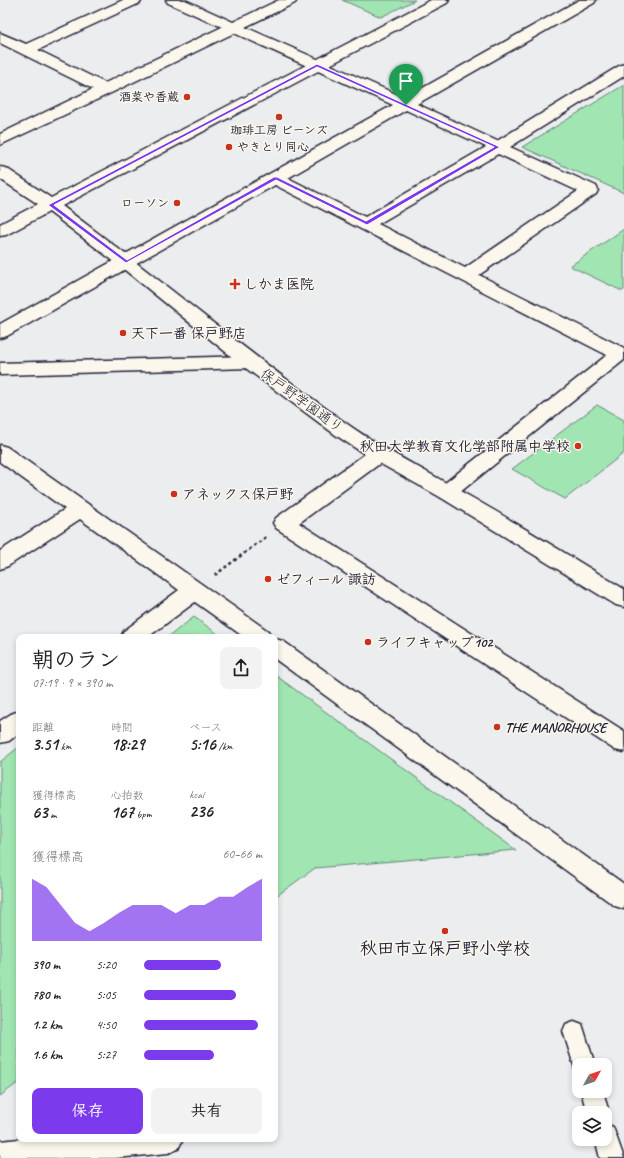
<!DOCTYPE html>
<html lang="ja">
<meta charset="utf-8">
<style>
:root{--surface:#fff;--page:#f2f2f2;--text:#222;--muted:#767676;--accent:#7c3aed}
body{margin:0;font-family:Caveat,"Klee One",sans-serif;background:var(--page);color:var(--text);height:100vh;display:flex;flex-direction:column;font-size:15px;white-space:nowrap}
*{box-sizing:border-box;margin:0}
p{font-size:13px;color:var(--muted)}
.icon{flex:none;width:22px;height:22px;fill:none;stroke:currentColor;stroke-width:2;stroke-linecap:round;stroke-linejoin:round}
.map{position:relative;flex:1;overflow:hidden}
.sheet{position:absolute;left:16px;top:634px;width:262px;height:508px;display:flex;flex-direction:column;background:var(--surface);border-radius:8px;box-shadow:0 2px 6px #0003}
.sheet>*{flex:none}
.needle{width:26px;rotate:50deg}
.buttons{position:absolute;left:572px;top:1058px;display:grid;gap:8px}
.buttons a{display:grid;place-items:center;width:40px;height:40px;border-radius:8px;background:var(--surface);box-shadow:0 2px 6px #0003;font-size:20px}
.pin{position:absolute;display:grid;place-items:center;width:34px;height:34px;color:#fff;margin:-41px -17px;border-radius:50% 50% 50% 0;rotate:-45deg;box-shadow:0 0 4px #0007}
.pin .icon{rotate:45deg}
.round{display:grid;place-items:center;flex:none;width:42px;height:42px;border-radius:8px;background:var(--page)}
.overview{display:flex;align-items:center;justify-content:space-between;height:68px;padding:0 16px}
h1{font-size:22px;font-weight:700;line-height:30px}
.figures{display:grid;grid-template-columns:repeat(3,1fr);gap:6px;height:68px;padding:4px 16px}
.figures div{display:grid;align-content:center}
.figures b{font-size:17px;font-weight:700}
.figures small{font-size:11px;font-weight:400}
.figures p{font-size:11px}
.chart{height:112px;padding:8px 16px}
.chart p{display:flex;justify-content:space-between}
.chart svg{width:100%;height:72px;margin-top:4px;fill:var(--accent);opacity:.7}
.action{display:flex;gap:8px;margin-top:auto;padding:8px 16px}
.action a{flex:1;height:46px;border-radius:8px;background:var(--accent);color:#fff;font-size:16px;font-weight:700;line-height:46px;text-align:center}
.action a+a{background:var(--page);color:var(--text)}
ul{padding:0 16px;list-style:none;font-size:13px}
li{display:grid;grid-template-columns:64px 48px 1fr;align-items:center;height:30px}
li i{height:10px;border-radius:5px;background:var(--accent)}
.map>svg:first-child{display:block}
.green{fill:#a1e6b2;stroke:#628476}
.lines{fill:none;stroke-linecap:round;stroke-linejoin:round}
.lane-casing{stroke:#22223b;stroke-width:3}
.street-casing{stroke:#22223b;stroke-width:3}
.secondary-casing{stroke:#22223b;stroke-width:3}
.path{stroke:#22223b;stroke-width:2.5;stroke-dasharray:3 3;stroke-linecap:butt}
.lane{fill:#fbf7ec;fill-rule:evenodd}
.street{fill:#fbf7ec;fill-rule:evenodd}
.secondary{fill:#fbf7ec;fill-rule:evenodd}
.route{fill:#7c3aed;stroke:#fff;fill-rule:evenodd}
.poi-dot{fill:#c8321e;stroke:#fbf7ec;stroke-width:1.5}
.labels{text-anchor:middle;stroke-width:3;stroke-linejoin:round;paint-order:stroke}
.far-poi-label{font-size:12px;font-weight:bold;fill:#22223b;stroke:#fbf7ec;text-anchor:end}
.poi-label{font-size:14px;font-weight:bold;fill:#22223b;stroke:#fbf7ec;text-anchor:start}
.street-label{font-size:14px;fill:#22223b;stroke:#fbf7ec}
.near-poi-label{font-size:17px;font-weight:bold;fill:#22223b;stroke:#fbf7ec}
</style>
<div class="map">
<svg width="624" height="1158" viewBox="0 0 624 1158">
<rect width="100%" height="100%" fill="#ebedee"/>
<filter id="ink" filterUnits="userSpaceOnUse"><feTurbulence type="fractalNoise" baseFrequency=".025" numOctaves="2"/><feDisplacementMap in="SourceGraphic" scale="8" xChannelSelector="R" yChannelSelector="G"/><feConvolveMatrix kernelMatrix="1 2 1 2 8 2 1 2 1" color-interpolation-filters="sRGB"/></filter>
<g filter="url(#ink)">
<path class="green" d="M342,0h73l-34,17z
M624,85v108l-102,-46z
M624,229v61l-2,1 -52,-25z
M597,405l27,15v33l-59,46 -53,-30z
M194,617l28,20h-54z
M275,675l241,175 -201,18 -40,29z
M19,747v335l-19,14v-334z"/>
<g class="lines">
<defs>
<path id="lane" d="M574,1021l8,3 13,41h-16v8l-3,-1 -13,-41 3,-7z
M581,1091h22l6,22 -3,7 -1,-7h-18z
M605,1124l8,3 11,31h-24l-5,-19h10z"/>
<path id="street" d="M123,0h19l-2,3 -102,47 67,33 117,-56 -54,-24 -2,-3h19l48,22 46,-22h18l-2,3 -50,24 160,71 174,-98h17l-2,3 -177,101 80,37 122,-75 5,-2v12l-114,71 86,39 2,4 -2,4 -117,81 145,73v12l-170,137 -7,2 -7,-2 -3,-5 3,-5 167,-132 -332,-170 -268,151 -7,2v-14l393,-219 -159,-72 -123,60 -111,52v-11l93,-45 -93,-46v-10l26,11zM406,110l80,37 -121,70 -77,-39zM498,154l80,37 -113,77 -87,-44z
M250,356l7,2 3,4 -3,4 -7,2 -250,7v-12z
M0,445l7,2 261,184 3,6h-27l-49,-35 -47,35h-27l3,-6 55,-41 -99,-71 -72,47 -8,3v-18l65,-42 -65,-47z
M379,447l7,2 3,5 -3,5 -87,64 325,208v21l-9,-2 -339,-222 -3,-5 3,-5 96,-69z
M275,639l8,2 341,243v25l-9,-3 -340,-247z
M19,711v22l-10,8 -9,2v-22l11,-7z
M19,1139h164l-5,10 -10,4 -52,5h-116v-17z"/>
<path id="secondary" d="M431,0h18l-2,3 -385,203c97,72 189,150 288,220 33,23 69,41 103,61 58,32 114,68 171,102v18l-8,-2 -176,-108 -68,-38 -35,-23 -94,-70 -123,-100 -71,-54 -43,23 -6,1v-12l38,-20 -38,-25v-12l6,1 45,30z"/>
</defs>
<use href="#lane" class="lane-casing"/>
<use href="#street" class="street-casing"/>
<use href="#secondary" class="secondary-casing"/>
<path class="path" d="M215,575l51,-38"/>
<use href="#lane" class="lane"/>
<use href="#street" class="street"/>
<use href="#secondary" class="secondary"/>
</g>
</g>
<path class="route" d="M317,64l183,83 -133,78 -91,-45 -150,83 -78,-58zM317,67l177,80 -128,74 -89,-44h-3l-147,83 -73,-55z"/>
<g class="poi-dot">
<circle cx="187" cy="97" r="4"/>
<circle cx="279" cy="117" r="4"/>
<circle cx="229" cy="147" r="4"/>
<circle cx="177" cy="203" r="4"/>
<path d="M233 278h4v4h4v4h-4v4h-4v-4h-4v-4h4z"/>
<circle cx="123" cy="333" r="4"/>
<circle cx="578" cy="446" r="4"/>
<circle cx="174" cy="494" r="4"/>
<circle cx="268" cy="579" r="4"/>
<circle cx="368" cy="642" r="4"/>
<circle cx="497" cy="727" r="4"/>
<circle cx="445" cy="931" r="4"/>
</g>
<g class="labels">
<g class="far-poi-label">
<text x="179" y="101">酒菜や香蔵</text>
<text x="279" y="134" text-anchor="middle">珈琲工房 ビーンズ</text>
<text x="237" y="151" text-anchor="start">やきとり同心</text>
<text x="169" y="207">ローソン</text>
</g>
<g class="poi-label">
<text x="244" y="289">しかま医院</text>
<text x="131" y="338">天下一番 保戸野店</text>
<text x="570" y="451" text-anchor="end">秋田大学教育文化学部附属中学校</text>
<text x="182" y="499">アネックス保戸野</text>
<text x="276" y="584">ゼフィール 諏訪</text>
<text x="376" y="647">ライフキャップ102</text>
<text x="505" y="732">THE MANORHOUSE</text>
</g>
<g class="street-label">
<text transform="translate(302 400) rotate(36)" y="5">保戸野学園通り</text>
</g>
<g class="near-poi-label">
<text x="445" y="954">秋田市立保戸野小学校</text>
</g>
</g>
</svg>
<div class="buttons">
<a><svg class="needle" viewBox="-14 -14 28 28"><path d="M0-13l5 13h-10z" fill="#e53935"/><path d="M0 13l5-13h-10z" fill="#767676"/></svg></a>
<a><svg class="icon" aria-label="layers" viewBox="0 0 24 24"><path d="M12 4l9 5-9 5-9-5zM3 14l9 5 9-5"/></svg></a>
</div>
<div class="pin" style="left:406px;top:105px;background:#1e9e55"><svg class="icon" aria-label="arrive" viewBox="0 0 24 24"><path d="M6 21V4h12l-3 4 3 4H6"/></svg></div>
<section class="sheet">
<div class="overview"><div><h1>朝のラン</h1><p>07:19 · 9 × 390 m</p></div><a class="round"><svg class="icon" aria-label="share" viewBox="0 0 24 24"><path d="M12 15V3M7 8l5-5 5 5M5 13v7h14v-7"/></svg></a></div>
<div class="figures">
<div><p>距離</p><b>3.51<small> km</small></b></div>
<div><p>時間</p><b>18:29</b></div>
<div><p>ペース</p><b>5:16<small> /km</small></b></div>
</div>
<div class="figures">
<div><p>獲得標高</p><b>63<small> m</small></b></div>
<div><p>心拍数</p><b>167<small> bpm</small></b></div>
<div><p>kcal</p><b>236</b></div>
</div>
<div class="chart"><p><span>獲得標高</span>60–66 m</p>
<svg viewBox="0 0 160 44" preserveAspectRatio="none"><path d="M0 44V6L10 11L20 22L30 33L40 38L50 33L60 27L70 22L80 22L90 22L100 27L110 22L120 22L130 17L140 17L150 11L160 6V44z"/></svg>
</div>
<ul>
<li><b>390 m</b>5:20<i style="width:65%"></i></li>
<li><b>780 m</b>5:05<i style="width:78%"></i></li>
<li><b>1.2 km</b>4:50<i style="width:97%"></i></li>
<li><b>1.6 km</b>5:27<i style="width:59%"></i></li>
</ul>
<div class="action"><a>保存</a><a>共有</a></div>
</section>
</div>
